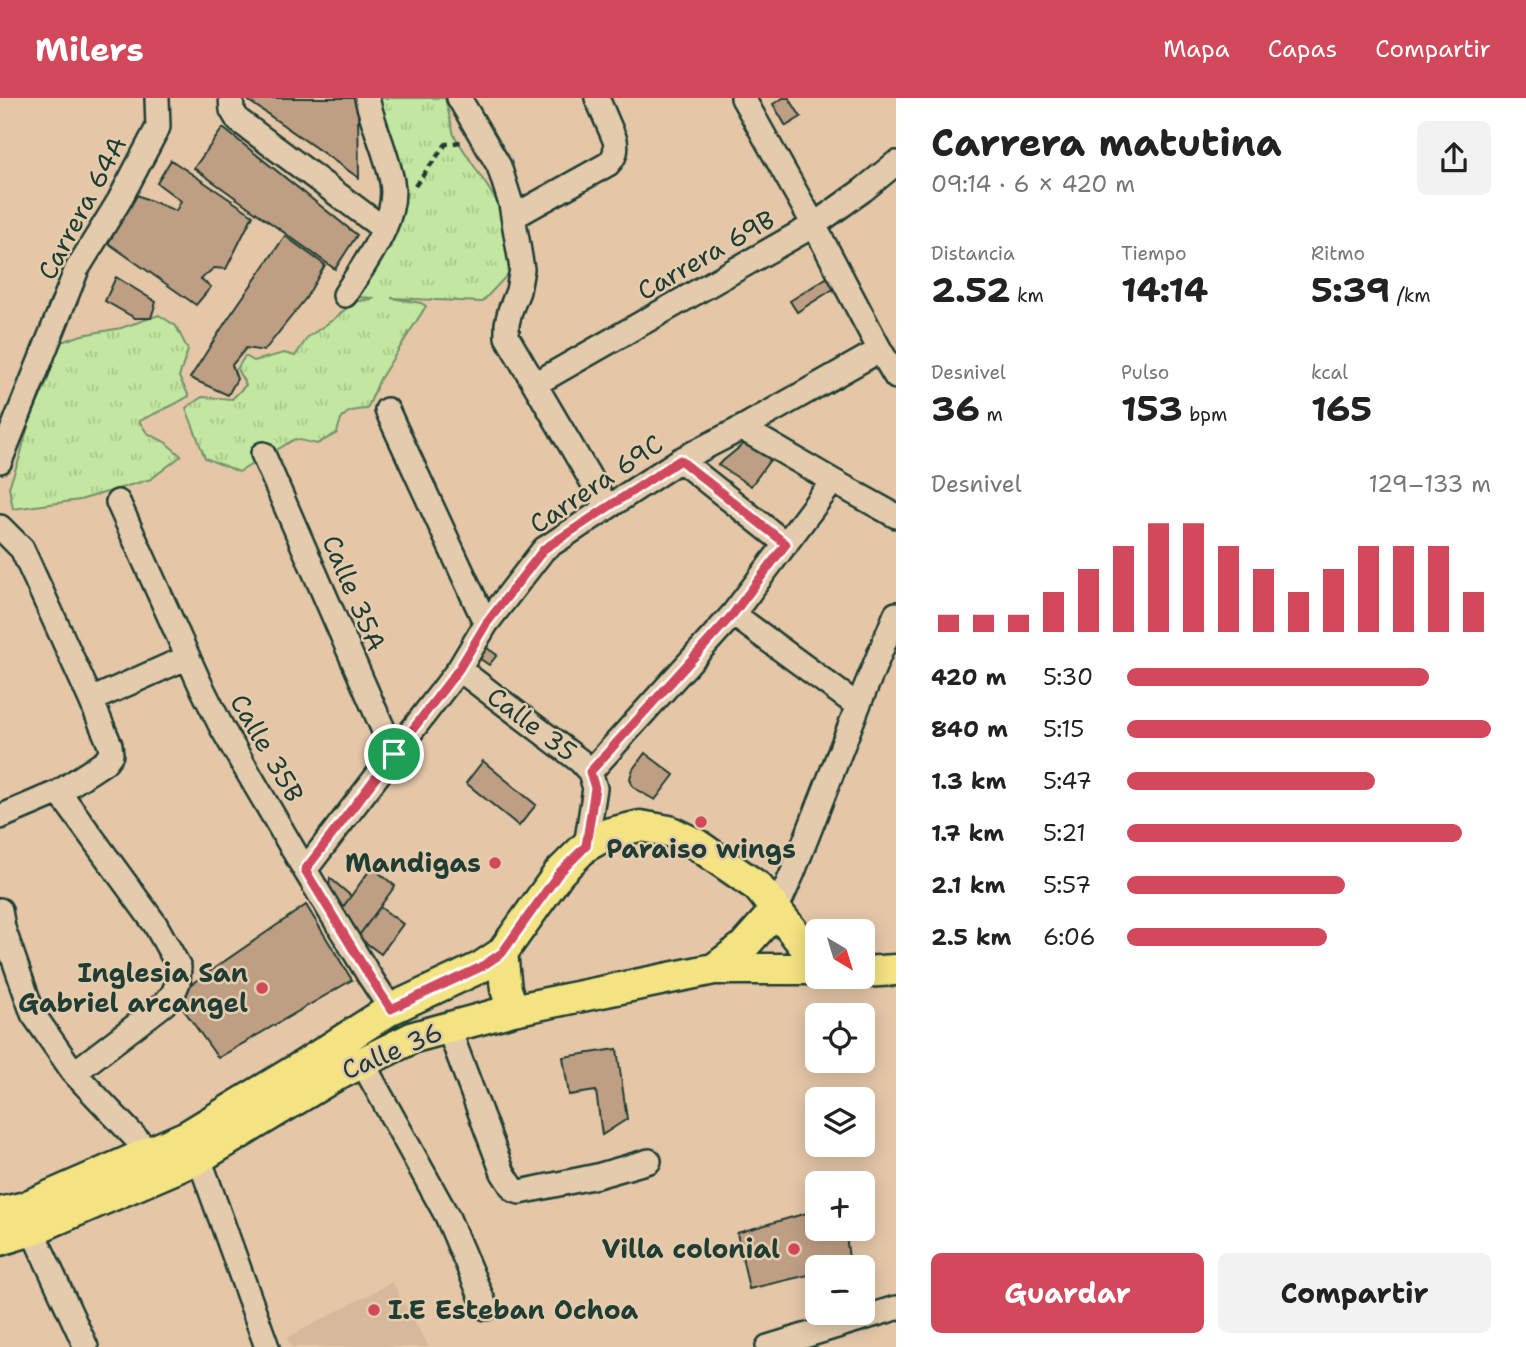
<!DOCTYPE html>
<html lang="es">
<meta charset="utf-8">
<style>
:root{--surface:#fff;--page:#f2f2f2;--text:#222;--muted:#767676;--accent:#d1495b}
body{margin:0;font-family:"Shantell Sans",sans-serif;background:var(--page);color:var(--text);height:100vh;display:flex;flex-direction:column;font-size:26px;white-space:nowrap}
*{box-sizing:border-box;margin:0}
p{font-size:23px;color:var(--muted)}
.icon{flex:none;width:38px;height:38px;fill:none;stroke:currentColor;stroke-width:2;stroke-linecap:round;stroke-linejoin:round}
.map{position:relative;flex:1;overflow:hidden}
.drawer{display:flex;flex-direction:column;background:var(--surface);width:630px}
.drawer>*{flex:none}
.needle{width:46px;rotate:142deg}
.fabs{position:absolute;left:805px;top:821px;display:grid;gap:14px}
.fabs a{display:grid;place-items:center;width:70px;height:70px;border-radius:10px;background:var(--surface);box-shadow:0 4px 18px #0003;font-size:35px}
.pin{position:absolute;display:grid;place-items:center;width:60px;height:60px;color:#fff;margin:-30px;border:4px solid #fff;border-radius:50%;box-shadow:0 2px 7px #0007}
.round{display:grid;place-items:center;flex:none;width:74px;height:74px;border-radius:10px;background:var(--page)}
.head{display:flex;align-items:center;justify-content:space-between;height:119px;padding:0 35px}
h1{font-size:38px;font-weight:700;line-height:52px}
.stats{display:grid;grid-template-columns:repeat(3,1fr);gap:10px;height:119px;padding:7px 35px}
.stats div{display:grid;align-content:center}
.stats b{font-size:35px;font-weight:700}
.stats small{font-size:19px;font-weight:400}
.stats p{font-size:19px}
.chart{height:196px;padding:14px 35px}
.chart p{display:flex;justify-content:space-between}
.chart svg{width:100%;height:126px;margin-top:7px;stroke:var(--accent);stroke-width:6}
.button{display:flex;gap:14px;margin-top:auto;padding:14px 35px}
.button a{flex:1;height:80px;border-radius:10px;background:var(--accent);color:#fff;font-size:28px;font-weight:700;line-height:80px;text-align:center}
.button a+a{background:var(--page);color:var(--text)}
ul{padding:0 35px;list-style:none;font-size:23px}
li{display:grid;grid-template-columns:112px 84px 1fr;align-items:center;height:52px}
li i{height:18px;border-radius:9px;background:var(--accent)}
header{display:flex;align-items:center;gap:42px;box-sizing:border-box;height:98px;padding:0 35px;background:var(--accent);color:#fff}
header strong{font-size:33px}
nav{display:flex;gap:38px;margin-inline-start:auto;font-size:24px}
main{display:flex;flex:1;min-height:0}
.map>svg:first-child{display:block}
.built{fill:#d6b89b}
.grass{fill:url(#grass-tufts);stroke:#71926a;stroke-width:2}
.building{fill:#bf9f84;stroke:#1f3d34;stroke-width:2}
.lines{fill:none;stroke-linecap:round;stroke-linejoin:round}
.minor-casing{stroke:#1f3d34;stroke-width:28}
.major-casing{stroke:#1f3d34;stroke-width:35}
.path{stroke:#1f3d34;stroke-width:4.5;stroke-dasharray:7 5;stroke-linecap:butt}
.minor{stroke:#e4cbac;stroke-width:23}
.major{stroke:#f4e382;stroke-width:30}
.route-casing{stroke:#fff;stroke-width:14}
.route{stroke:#d1495b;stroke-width:9}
.poi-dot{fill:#d1495b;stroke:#e4cbac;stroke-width:2.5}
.labels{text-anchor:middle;stroke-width:5;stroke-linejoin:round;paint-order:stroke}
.street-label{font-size:26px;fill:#1f3d34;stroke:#e4cbac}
.poi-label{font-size:26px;font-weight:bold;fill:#1f3d34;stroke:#e4cbac;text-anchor:end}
</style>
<header>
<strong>Milers</strong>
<nav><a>Mapa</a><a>Capas</a><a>Compartir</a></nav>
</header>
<main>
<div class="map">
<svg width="896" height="1249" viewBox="0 0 896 1249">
<defs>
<pattern id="grass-tufts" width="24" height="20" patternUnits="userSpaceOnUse" patternTransform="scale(1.75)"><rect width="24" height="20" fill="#c3e6a0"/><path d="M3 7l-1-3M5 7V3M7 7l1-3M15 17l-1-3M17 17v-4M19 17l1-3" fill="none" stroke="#a7c68a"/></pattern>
</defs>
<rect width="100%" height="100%" fill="#e5c7a8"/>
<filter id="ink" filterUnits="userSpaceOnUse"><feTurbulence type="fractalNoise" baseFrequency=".0143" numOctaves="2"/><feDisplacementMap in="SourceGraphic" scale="14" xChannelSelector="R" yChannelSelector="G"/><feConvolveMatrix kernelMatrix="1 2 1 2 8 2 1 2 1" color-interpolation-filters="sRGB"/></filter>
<g filter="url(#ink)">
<path class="built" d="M392,1184l37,65h-137l-5,-9z"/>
<path class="grass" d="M374,0h71l9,37 46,71 11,65 -29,31 -91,-4 30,5 5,3 -46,73 -13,30c-19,1 -26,3 -30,24l-20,11 -22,-5 -56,33 -34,-14 -19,-50 16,-11 30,2 14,-14 -9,-16 8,-13 9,5 30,-8 11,3 13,-19 26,-18 20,-17 21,-4 -21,-1 38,-67 13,-31 -1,-24 -25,-54z
M159,217l17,11 12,24 -9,27 10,19 -16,9 -34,16 8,12 18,9 16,14 -30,23 -71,21 -67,9 -4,-22 11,-30 8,-32 20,-46 10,-36 24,-8 39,-7z"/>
<path class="building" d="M250,0h106l2,14 1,66 -110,-77z
M783,0h6l12,19 -15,9 -13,-22z
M223,30l134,107 -22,34 -141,-101z
M171,62l82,55 -27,54 -12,-1 -13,11 10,8 -15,18 -88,-62 29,-48 39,16 5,-10 -24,-18z
M285,138l40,29 -19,33 -42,53 -18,-3 -14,17 5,14 -9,16 -38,-17 35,-55z
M116,179l40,25 -5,16h-16l-30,-17z
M828,179l7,11 -38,24 -7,-11z
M746,344l26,15 -21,29 -33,-21z
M487,550l10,7 -8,10 -10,-7z
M645,655l29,22 -19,25 -18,-10 -5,-5 -2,-7 3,-9z
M483,663l53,44 -17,21 -53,-43z
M372,769l23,19 -40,55 -17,-27z
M330,780l21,18 -13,18 -9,-26z
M306,807l46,75 -134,78 -44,-62z
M380,809l23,17 -22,30 -23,-17z
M617,951l10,70 -25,16 -6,-44 -27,4 -6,-38z
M817,1112v18h28l5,38 -33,1v6l-68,16 -12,-56z"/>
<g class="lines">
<defs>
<path id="minor" d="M231,0l1,12 6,10 146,109
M459,0l40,68 12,38 11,65 -4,22 -8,20 -3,13v13l100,170
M743,0l71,127 66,125 16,27
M513,119l95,-53c7,-7 9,-13 7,-24l-18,-42
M345,197c19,-32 54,-74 47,-113 -5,-29 -19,-56 -25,-84
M535,286l279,-159 49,-35 33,-27
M387,312l99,214
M742,330l91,53 63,35
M263,356l131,300
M680,362l106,84
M0,363l77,-192 42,-68 39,-74 -1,-29
M118,404l82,182 22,44 83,142 65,107 21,32
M0,429l22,22 69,151 19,45 1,9 -6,8 -46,30 -59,25
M733,516l125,92
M459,571l121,92 10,11 5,16 -9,58
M91,602l97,-43
M590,674l143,-158 100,-133
M59,694l96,132 24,43 -1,15 -5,12 -9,10 -90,69
M305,772l154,-201 27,-45 58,-75 136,-89 62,-32 138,-78
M0,812l3,18 30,86 41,59 75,79
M776,812l17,-38 65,-166 38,-92
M448,929l55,146 11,17 6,2 77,-16 52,-15
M362,964l85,154 39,92
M199,1060l68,189
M32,1132l54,117
M768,1249l128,-39"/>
<path id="major" d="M502,855l4,36 7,21
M714,871l29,-22 33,-37
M863,874l33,-2
M0,1115l25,-6 162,-71 117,-71 87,-56 90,-42 21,-14 57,-80 27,-27 24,-13 30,-7 29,5 27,13 62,43 59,75
M0,1142l32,-10 167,-72 134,-81 81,-40 99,-27 201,-41h103"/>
</defs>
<use href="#minor" class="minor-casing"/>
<use href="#major" class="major-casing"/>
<path class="path" d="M415,88l31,-42 15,-2"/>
<use href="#minor" class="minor"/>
<use href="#major" class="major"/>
</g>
</g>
<g class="lines" filter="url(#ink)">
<defs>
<path id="route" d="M680,362l106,84 -53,70 -143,158 5,16 -9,58 -27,27 -57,80 -21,14 -90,42 -21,-32 -65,-107 154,-201 27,-45 58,-75z"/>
</defs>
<use href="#route" class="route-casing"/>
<use href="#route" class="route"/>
</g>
<g class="poi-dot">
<circle cx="701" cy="724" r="7"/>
<circle cx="495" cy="765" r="7"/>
<circle cx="262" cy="890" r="7"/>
<circle cx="794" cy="1151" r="7"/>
<circle cx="374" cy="1212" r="7"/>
</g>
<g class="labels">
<g class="street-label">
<text transform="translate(82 110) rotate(-62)" y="9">Carrera 64A</text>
<text transform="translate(706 157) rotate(-30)" y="9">Carrera 69B</text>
<text transform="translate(596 386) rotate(-34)" y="9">Carrera 69C</text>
<text transform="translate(354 495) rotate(67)" y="9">Calle 35A</text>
<text transform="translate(532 626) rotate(37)" y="9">Calle 35</text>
<text transform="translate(267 650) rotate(60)" y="9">Calle 35B</text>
<text transform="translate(392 953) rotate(-23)" y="9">Calle 36</text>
</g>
<g class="poi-label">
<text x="701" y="760" text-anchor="middle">Paraiso wings</text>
<text x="481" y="774">Mandigas</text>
<text x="248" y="884">Inglesia San<tspan x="248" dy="30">Gabriel arcangel</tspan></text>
<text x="780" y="1160">Villa colonial</text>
<text x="388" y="1221" text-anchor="start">I.E Esteban Ochoa</text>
</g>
</g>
</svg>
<div class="fabs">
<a><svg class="needle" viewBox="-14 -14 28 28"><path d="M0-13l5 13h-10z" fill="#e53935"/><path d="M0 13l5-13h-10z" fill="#767676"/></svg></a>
<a><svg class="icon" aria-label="locate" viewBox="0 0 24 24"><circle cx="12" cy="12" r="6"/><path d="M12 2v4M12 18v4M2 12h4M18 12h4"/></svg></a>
<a><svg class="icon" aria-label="layers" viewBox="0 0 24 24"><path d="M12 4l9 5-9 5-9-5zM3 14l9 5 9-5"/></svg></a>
<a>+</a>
<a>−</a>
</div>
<div class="pin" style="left:394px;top:656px;background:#1e9e55"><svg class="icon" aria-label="arrive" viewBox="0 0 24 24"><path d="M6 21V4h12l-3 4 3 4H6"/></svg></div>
</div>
<section class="drawer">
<div class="head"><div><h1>Carrera matutina</h1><p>09:14 · 6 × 420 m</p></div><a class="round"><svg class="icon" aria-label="share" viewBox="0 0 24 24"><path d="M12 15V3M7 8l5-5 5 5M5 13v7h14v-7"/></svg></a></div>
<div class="stats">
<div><p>Distancia</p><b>2.52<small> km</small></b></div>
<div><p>Tiempo</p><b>14:14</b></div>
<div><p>Ritmo</p><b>5:39<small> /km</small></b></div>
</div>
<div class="stats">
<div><p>Desnivel</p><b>36<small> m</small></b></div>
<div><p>Pulso</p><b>153<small> bpm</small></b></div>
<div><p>kcal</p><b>165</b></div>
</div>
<div class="chart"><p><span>Desnivel</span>129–133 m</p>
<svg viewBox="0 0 160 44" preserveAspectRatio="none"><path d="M5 44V38M15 44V38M25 44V38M35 44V30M45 44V22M55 44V14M65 44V6M75 44V6M85 44V14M95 44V22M105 44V30M115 44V22M125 44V14M135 44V14M145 44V14M155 44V30"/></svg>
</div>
<ul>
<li><b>420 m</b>5:30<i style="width:83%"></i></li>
<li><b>840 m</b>5:15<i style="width:100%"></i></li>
<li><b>1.3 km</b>5:47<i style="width:68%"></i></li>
<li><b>1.7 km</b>5:21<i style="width:92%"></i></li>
<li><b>2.1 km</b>5:57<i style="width:60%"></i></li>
<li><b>2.5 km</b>6:06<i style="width:55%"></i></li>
</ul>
<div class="button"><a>Guardar</a><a>Compartir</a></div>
</section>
</main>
